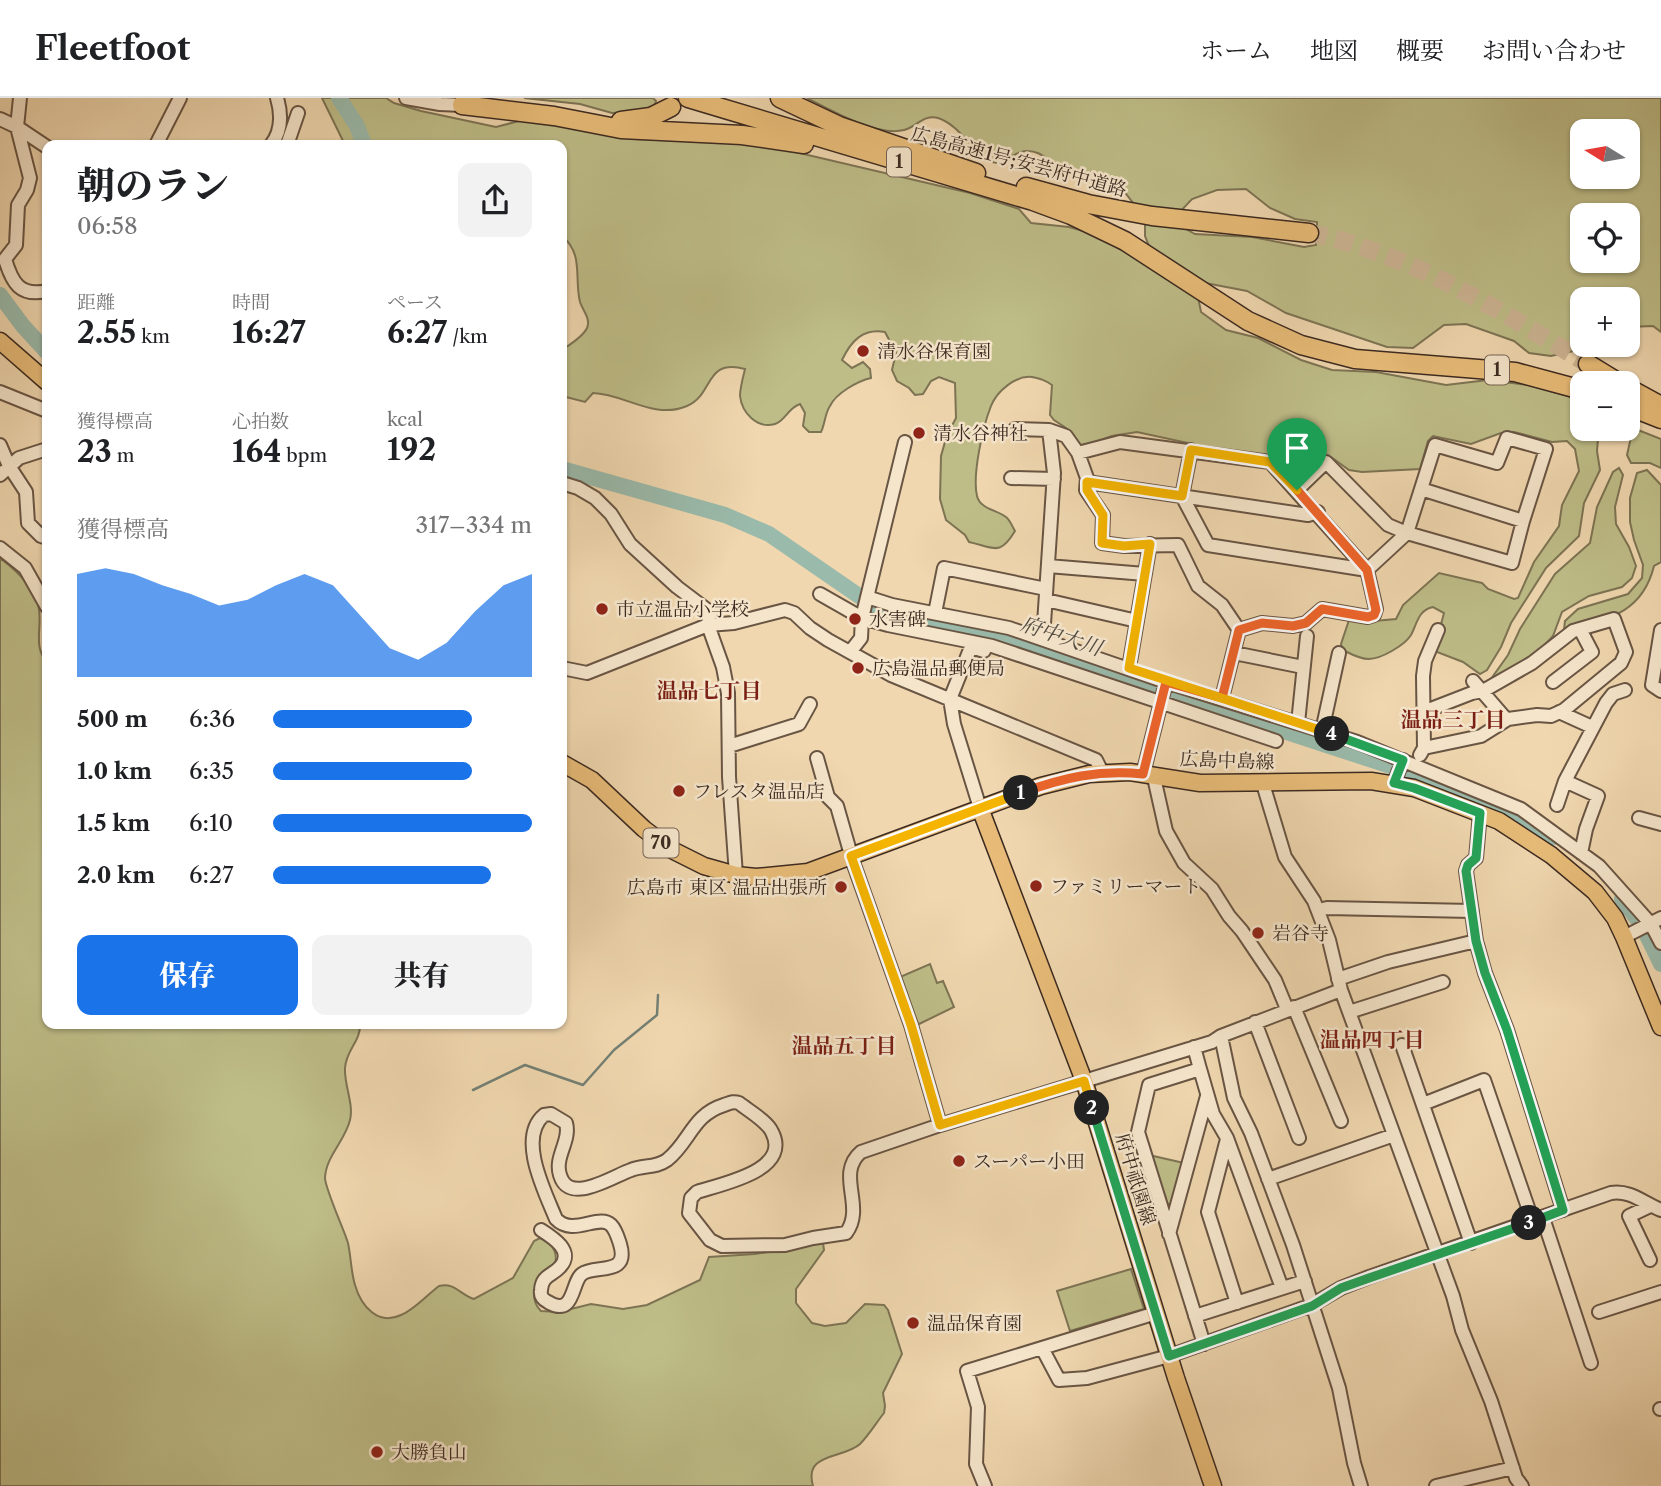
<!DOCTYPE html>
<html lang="ja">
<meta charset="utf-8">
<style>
:root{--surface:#fff;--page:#f2f2f2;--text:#202124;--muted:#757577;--line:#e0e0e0;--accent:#1a73e8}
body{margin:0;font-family:"Libre Caslon Text","Noto Serif JP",serif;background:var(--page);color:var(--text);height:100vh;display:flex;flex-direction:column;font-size:26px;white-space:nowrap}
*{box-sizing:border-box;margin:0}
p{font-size:23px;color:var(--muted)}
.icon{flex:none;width:38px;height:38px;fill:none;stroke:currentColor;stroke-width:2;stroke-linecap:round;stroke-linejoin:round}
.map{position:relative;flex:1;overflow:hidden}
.details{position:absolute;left:42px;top:42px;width:525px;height:889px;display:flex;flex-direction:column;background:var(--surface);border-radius:14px;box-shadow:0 2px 5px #0004}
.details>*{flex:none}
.needle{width:46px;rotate:281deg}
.buttons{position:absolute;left:1570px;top:21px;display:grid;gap:14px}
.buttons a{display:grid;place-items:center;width:70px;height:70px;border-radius:14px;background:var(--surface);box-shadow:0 2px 5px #0004;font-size:35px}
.pin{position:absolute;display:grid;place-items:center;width:60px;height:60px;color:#fff;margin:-72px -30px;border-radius:50% 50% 50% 0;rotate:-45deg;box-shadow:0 0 7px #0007}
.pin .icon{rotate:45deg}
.km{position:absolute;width:35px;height:35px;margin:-18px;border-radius:50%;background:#222;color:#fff;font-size:19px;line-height:35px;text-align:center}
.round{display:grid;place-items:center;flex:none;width:74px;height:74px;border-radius:14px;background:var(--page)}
.overview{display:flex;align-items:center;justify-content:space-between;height:119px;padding:0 35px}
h1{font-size:38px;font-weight:800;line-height:52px}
.figures{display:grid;grid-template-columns:repeat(3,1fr);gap:10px;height:119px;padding:7px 35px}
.figures div{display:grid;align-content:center}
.figures b{font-size:30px;font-weight:800}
.figures small{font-size:19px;font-weight:400}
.figures p{font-size:19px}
.chart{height:196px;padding:14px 35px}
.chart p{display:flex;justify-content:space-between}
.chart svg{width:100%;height:126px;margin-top:7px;fill:var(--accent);opacity:.7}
.action{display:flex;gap:14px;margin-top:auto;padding:14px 35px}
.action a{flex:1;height:80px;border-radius:14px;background:var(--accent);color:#fff;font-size:28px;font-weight:800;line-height:80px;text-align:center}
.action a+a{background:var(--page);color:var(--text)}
ul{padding:0 35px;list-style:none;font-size:23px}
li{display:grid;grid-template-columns:112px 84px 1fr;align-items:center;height:52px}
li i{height:18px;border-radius:9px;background:var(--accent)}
header{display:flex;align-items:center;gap:42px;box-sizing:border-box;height:98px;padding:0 35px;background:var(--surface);border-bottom:2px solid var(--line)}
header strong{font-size:33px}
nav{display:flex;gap:38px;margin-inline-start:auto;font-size:24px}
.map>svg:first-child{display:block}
.green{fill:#bebd88;stroke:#7d7454;stroke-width:2;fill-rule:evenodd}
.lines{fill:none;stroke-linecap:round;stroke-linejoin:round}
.stream{stroke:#748074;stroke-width:2.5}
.river{stroke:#9abaab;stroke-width:16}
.highway-tunnel{stroke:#ccb493;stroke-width:18;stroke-dasharray:18 9;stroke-linecap:butt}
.minor-casing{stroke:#695544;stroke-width:16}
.major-casing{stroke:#3c2a21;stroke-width:19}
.highway-casing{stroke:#3c2a21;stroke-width:21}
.minor{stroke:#f5e5cb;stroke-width:12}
.major{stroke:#e8bc78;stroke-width:16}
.highway{stroke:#e8bc78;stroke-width:18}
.split-1-casing{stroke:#fff;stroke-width:14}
.split-2-casing{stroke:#fff;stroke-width:14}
.split-3-casing{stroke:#fff;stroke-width:14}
.split-4-casing{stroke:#fff;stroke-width:14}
.split-5-casing{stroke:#fff;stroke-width:14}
.split-1{stroke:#f0652b;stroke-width:9}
.split-2{stroke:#f5b400;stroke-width:9}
.split-3{stroke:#22a559;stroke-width:9}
.split-4{stroke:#22a559;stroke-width:9}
.split-5{stroke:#f5b400;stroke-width:9}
.poi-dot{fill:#8f2418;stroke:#f5e5cb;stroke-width:2.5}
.labels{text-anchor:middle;stroke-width:5;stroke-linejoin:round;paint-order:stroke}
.shield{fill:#f5e5cb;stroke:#746254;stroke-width:2}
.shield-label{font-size:18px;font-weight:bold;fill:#3c2a21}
.street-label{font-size:19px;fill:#3c2a21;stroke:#f5e5cb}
.poi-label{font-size:19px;fill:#3c2a21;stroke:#f5e5cb;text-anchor:start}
.water-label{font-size:21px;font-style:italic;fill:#544e44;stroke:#f5e5cb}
.neighbourhood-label{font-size:21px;font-weight:bold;fill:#7a1f14;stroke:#f5e5cb}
</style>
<header>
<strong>Fleetfoot</strong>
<nav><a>ホーム</a><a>地図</a><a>概要</a><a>お問い合わせ</a></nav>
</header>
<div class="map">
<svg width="1661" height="1388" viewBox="0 0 1661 1388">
<rect width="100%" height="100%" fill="#f0d7af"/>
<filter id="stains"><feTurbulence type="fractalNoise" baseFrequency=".00286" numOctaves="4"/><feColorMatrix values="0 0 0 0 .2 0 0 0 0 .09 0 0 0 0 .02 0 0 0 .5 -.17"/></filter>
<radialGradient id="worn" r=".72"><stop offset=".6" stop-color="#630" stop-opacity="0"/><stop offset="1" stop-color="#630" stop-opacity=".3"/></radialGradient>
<path class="green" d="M322,0h64l8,5 27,8 75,16 27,-7 34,4 78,15 126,5 209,49 49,16 12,14 38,4 22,6 106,59 4,20 25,18 32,8 43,22 31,10 44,2 70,13 42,-5 41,5 39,11 14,6v27h25l-9,10 -1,12 3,19 -16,33 -5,33 -33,32 -35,55 -10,24 -14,23 -7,4 -17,-12 -26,-10 -2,-5 9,-34 -11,-6c-15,3 -16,17 -22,28 -6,10 -30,24 -42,24 -10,0 -18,-5 -26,-9l-2,-6 8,-24 14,2 33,-3 7,-14 36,-32 43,10 6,6 26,10 4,-1 16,-36 25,-36 3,-21 17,-34 -4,-22 -8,-8 -15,1 -38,-10 -13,1 -30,11 -38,-8 -5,5 -8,28 -58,3 -13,-2 -18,-13 -8,1 -26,21 -5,-1 -21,-22 -60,-8 -74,-16 -25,4 -28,10 -5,-1 -13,-17 -12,-8 -4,-5 2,-30c-7,-5 -11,-6 -20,-8 -16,-2 -35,14 -41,29 -8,20 -19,69 -14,90 3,13 20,14 29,21 4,3 6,9 9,14 -15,25 -20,17 -46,11l-4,-7 -19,-15 -6,-21 1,-43 6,-21 9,-17 -1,-35 -16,-6 -8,4 -8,13 -8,1 -6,-7 -12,-7 -5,-11 4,-17 -11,-21c-22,-4 -34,9 -43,28l10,8 11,-6 7,7 1,9c-13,3 -35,15 -41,28 -5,7 -5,18 -9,26h-12l-6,-6 2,-13 -5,-9c-12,4 -15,17 -25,20 -18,5 -33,-11 -35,-28 0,-8 3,-19 5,-27 -41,-11 -31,26 -58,37 -33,14 -62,-12 -94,-13l-8,9 -23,-6v-46c7,-5 21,-13 25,-22 4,-9 -4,-17 -7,-26 -6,-24 4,-48 -18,-66v-91h-217z
M524,0h129l3,3 -2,6 -19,5 -23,1 -32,-9z
M807,0h854v234l-8,-6 -25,1v-28h-46v46h10l-5,3 -36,8 -22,-3 -15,-12 -48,-17 -22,1 -31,23 -26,-1 -101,-34 -39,-22 -52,-10 -44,-30 -6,-15v-14l32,2 18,10 57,3 52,10 12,-2 1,-23 -22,-3 -25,-11 -24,-19 -29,1 -25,9 -14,15 -41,-6 -24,-31c-17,-2 -37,-3 -53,-10 -14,-5 -16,-16 -33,-16 -14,-1 -25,19 -39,9 -18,-12 -29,-35 -50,-42 -14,-4 -22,9 -34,12 -27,7 -73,-20 -97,-32zM1582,33h46v46h-46zM1582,117h46v46h-46z
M1633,330l28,11v29l-11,-5h-19l-4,-8z
M1619,370l4,7 -8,32 1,17 13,23 7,19 -4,12 -10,9 -33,9 -27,16 -9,24 -15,16 -45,29 -2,-2 17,-24 12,-26 35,-55 35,-31 7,-36 16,-35z
M1647,372l14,15v77l-7,4c-12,48 -46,53 -90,64l1,-9 13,-12 50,-15 14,-16 1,-13 -9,-25 -4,-18v-24l7,-25z
M0,460c16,12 36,30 39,51 3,19 -6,38 8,53v362h313c1,17 -14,26 -15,44 -1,17 9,36 5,52 -5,21 -24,36 -25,58 0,10 19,52 23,65 3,14 3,29 7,42 6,21 23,41 46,30 13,-5 26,-20 38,-29 16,-4 21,9 35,13l39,-21 21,-37 6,-3c12,5 18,14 15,26 -14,10 -30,31 -14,47l18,1 32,-8 32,5 24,-4 53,-25 9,-23 46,-3 68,-11 1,7 -28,39v14l16,20 13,3 21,-3 19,-19 19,1 4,5 14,44 -19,39 2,13 -1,7c-8,10 -15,22 -24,31 -16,15 -57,8 -47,42h-813z
M930,866l7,19 6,-2 11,26 -37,18 -17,-48z
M1149,1057l35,8 -10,39 -9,4z
M1131,1171l13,40 -74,22 -13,-40z"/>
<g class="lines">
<path class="stream" d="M473,992l52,-25 58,20 31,-35 43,-35 1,-20"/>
<path class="river" d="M339,0l18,28 7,19
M0,197l23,31 24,26
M562,371l163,46 44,19 106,73 100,23 443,145 68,27 68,35
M1622,801l20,26 19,39"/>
<path class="highway-tunnel" d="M1309,135c102,20 191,78 279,131"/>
<defs>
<path id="minor" d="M20,0l-3,29 13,51 -3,12 -9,15 -2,40 -11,14c7,24 15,38 42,32
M406,0l34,6 22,1
M0,21l17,8 30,20
M156,47l24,-47
M271,47c11,-14 11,-30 6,-47
M287,47l11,-32
M0,294l47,19
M1015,331l34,1 17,6 12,17 9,25 -1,12 17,25 -1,28 22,3 54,-1 20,41 24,19 17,25
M0,347l9,21 17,26 2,31 13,13 6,2
M1191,352l-9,46 26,49 159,25 40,-37 28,-88 62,18 10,-25 39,11 -23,72 -11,42 -105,-30 -19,-8 -62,-63 -29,28
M1078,355l42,-11 150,20 97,108 9,39 -2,6 -6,2 -46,-8 -16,14 -13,3 -31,-3 -23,7 -17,68
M0,377l19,-17 28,-9
M1011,380l43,1
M1087,384l221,33 10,-3
M562,385l16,5 17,10 16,16 19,30 47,43 29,22 3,7 -1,9 15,42 5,26 1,84 7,98
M1421,391l102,32
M0,450l25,20 22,39
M1048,468l97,8
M820,496l42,24 26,7 104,21 284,95
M867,499l25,8 117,23 157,54 191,60 164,67 78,57 52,58 10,19
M1046,502l91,21
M935,515l9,-45 102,21
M1661,532l-9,55 9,6
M1043,541l11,-166 -5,-43
M850,554l11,-14 1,-20 43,-176
M1234,555l69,14
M562,570l25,5 121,-48 26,-2 51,-13 9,3 16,15 18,12 63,35 205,85 6,12
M1129,570l21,-124
M1473,583l33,38
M1553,584l39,-30 -12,-23
M1423,614l49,-19 11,-2 49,-28 41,-32 41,-12 12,33 -5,11 -57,47 -13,6 -14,-1 -29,4 -27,17 -57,12
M1559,614l33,15
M1298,625l9,-87
M1322,633l17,-78
M729,648l70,-22 11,-20
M1420,657l4,-7 -1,-72 2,-15 13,-31
M817,660l11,39 9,9 16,56 58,163 29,100
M1143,676l23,-92
M1156,679l-1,5 11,49 18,32 28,26 17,27 13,15 33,49 12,29
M1394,685l9,-23
M1263,686l22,73 29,44 15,39 12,50 112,306 9,34 29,71 25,77 6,8
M1557,707l8,-24
M980,710l-26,-84 -4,-25 21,-52 13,4
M1480,715l-4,45 -8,7 -2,6 10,70 9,32 22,57 56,180
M1639,720l22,6
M1581,755l5,-24 12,-33 -33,-15 41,-78 7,-9 12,-4
M1318,812l9,-2 145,3
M1624,839l37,-19
M1338,881l50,-17 88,-21
M1294,909l47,114
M1349,914l94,-30
M1255,924l44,116
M1221,938l13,62 17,35 42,112 46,143 15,75 7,23
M1402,947l69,198
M1194,949l6,22 -51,16 -11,47 66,212
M1200,971l13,45 14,24 55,150
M1423,1006l61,-24 49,142
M1227,1041l-19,73 29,91
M1268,1081l126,-44
M1543,1120l48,145
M541,1132c11,7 34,21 19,37 -8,9 -18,8 -19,23 -1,6 1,9 7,12 27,16 23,-20 34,-28 13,-10 48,3 38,-30 -2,-6 -4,-14 -9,-19 -12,-12 -38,12 -55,-6 -11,-27 -39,-81 -12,-104l7,-1 15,9c5,18 -12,34 -6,52 9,31 53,1 71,-5 12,-5 25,-2 36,-10 23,-18 25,-45 57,-55 6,-2 9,-4 15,-2 10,8 28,18 33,29 20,39 -51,52 -75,60l-6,6 -2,15 21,27 12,6 63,-1 28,-7 33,-5c20,-26 -11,-59 15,-81l79,-27 272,-83 9,-6 120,-46
M1169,1136l38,-138
M1650,1162l-21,-44 21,-10
M1599,1214l62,-20
M1195,1218l110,-35
M1042,1250l17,32 28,-2 82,-22 143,-51 29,-17 28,-11 242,-84c20,-3 32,10 50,17
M1660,1311h1
M985,1388l-9,-22 2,-57 -11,-36 189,-58
M1436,1388l77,-18"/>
<path id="major" d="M0,243l47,41
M562,665l30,17 52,49 28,21 32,16 32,9 20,2 52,-5 233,-86 48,-12 41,-2 70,11 171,-2 43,7 85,33 52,34 44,37 20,26 9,19 37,90
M980,710l104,273 92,297 37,108"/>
<path id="highway" d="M688,0l345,103 38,14 54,26 123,80 53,24 54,14 160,13 67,18
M780,0l59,28 137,47
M462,7l92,11 67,13 121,6 62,9
M621,23l30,-4 20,-10
M1026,89l62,17 64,12 157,17
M1588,266l31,19
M1628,290l33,18
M1628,308l33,13"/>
</defs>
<use href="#minor" class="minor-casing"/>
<use href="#major" class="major-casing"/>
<use href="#highway" class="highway-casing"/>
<use href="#minor" class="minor"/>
<use href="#major" class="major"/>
<use href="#highway" class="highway"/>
</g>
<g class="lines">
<defs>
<path id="split-1" d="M1021,695c41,-15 79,-24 122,-19l23,-92 56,16 17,-68 23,-7 31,3 13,-3 16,-14 46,8 6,-2 2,-5 -9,-40 -70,-80"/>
<path id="split-2" d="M1021,695l-170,63 60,169 29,100 144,-44 8,27"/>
<path id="split-3" d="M1092,1010l77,248 143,-50 29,-18 28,-10 160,-55"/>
<path id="split-4" d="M1332,636l71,26 -9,23 20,5 66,25 -4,45 -8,7 -2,6 10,70 9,32 22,57 56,180 -34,13"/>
<path id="split-5" d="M1297,392l-27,-28 -79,-12 -9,46 -95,-14v8l16,25 -1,28 22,3 26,-2 -21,124 203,66"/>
</defs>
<use href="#split-1" class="split-1-casing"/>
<use href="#split-2" class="split-2-casing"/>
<use href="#split-3" class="split-3-casing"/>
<use href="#split-4" class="split-4-casing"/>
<use href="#split-5" class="split-5-casing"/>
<use href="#split-1" class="split-1"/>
<use href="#split-2" class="split-2"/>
<use href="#split-3" class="split-3"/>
<use href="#split-4" class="split-4"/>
<use href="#split-5" class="split-5"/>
</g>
<g class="poi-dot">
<circle cx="863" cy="253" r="7"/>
<circle cx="919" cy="335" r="7"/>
<circle cx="602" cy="511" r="7"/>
<circle cx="855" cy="521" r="7"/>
<circle cx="858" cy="570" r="7"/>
<circle cx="679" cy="693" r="7"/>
<circle cx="1036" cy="788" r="7"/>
<circle cx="841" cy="789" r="7"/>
<circle cx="1258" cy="835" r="7"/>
<circle cx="959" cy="1063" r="7"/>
<circle cx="913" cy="1225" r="7"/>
<circle cx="377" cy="1354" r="7"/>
</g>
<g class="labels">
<g class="shield">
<rect x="887" y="49.5" width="24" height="29" rx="5"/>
<rect x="1485" y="257.5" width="24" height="29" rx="5"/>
<rect x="643.5" y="730.5" width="35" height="29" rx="5"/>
</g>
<g class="shield-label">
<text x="899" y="70">1</text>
<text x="1497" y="278">1</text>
<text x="661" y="751">70</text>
</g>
<g class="street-label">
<text transform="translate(1019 63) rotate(15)" y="7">広島高速1号;安芸府中道路</text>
<text transform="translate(1227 662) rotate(2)" y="7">広島中島線</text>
<text transform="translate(1136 1081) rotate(73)" y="7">府中祇園線</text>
</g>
<g class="poi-label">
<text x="877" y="260">清水谷保育園</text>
<text x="933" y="342">清水谷神社</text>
<text x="616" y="518">市立温品小学校</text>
<text x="869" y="528">水害碑</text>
<text x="872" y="577">広島温品郵便局</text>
<text x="693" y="700">フレスタ温品店</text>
<text x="1050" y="795">ファミリーマート</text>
<text x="827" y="796" text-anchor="end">広島市 東区 温品出張所</text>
<text x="1272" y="842">岩谷寺</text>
<text x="973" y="1070">スーパー小田</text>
<text x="927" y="1232">温品保育園</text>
<text x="391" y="1361">大勝負山</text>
</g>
<g class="water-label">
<text transform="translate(1061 538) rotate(18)" y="7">府中大川</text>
</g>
<g class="neighbourhood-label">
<text x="709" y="600">温品七丁目</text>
<text x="1453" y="629">温品三丁目</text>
<text x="1372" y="949">温品四丁目</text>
<text x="844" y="955">温品五丁目</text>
</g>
</g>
<rect width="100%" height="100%" filter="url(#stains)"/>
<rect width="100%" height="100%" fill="url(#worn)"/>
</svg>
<div class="buttons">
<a><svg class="needle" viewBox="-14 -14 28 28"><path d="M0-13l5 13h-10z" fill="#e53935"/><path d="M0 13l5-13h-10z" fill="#757577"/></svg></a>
<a><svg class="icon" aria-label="locate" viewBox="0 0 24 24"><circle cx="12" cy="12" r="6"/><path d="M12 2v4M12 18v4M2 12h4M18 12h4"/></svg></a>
<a>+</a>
<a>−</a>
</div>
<div class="pin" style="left:1297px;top:392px;background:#1e9e55"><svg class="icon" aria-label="arrive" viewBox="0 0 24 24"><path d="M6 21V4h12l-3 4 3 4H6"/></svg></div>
<b class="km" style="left:1021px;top:695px">1</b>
<b class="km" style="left:1092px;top:1010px">2</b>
<b class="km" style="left:1529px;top:1125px">3</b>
<b class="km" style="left:1332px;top:636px">4</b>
<section class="details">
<div class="overview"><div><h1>朝のラン</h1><p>06:58</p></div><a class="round"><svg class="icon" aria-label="share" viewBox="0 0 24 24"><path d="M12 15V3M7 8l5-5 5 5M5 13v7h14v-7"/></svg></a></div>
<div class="figures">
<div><p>距離</p><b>2.55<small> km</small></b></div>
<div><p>時間</p><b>16:27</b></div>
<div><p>ペース</p><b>6:27<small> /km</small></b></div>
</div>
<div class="figures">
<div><p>獲得標高</p><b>23<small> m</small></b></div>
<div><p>心拍数</p><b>164<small> bpm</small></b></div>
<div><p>kcal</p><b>192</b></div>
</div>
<div class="chart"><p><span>獲得標高</span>317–334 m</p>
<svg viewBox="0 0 160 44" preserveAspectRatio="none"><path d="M0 44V8L10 6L20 8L30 12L40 15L50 19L60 17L70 12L80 8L90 12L100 23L110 34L120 38L130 32L140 21L150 12L160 8V44z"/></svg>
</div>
<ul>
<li><b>500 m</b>6:36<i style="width:77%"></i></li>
<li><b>1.0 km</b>6:35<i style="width:77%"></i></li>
<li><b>1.5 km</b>6:10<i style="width:100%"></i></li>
<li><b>2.0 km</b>6:27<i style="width:84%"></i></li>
</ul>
<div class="action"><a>保存</a><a>共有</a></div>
</section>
</div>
